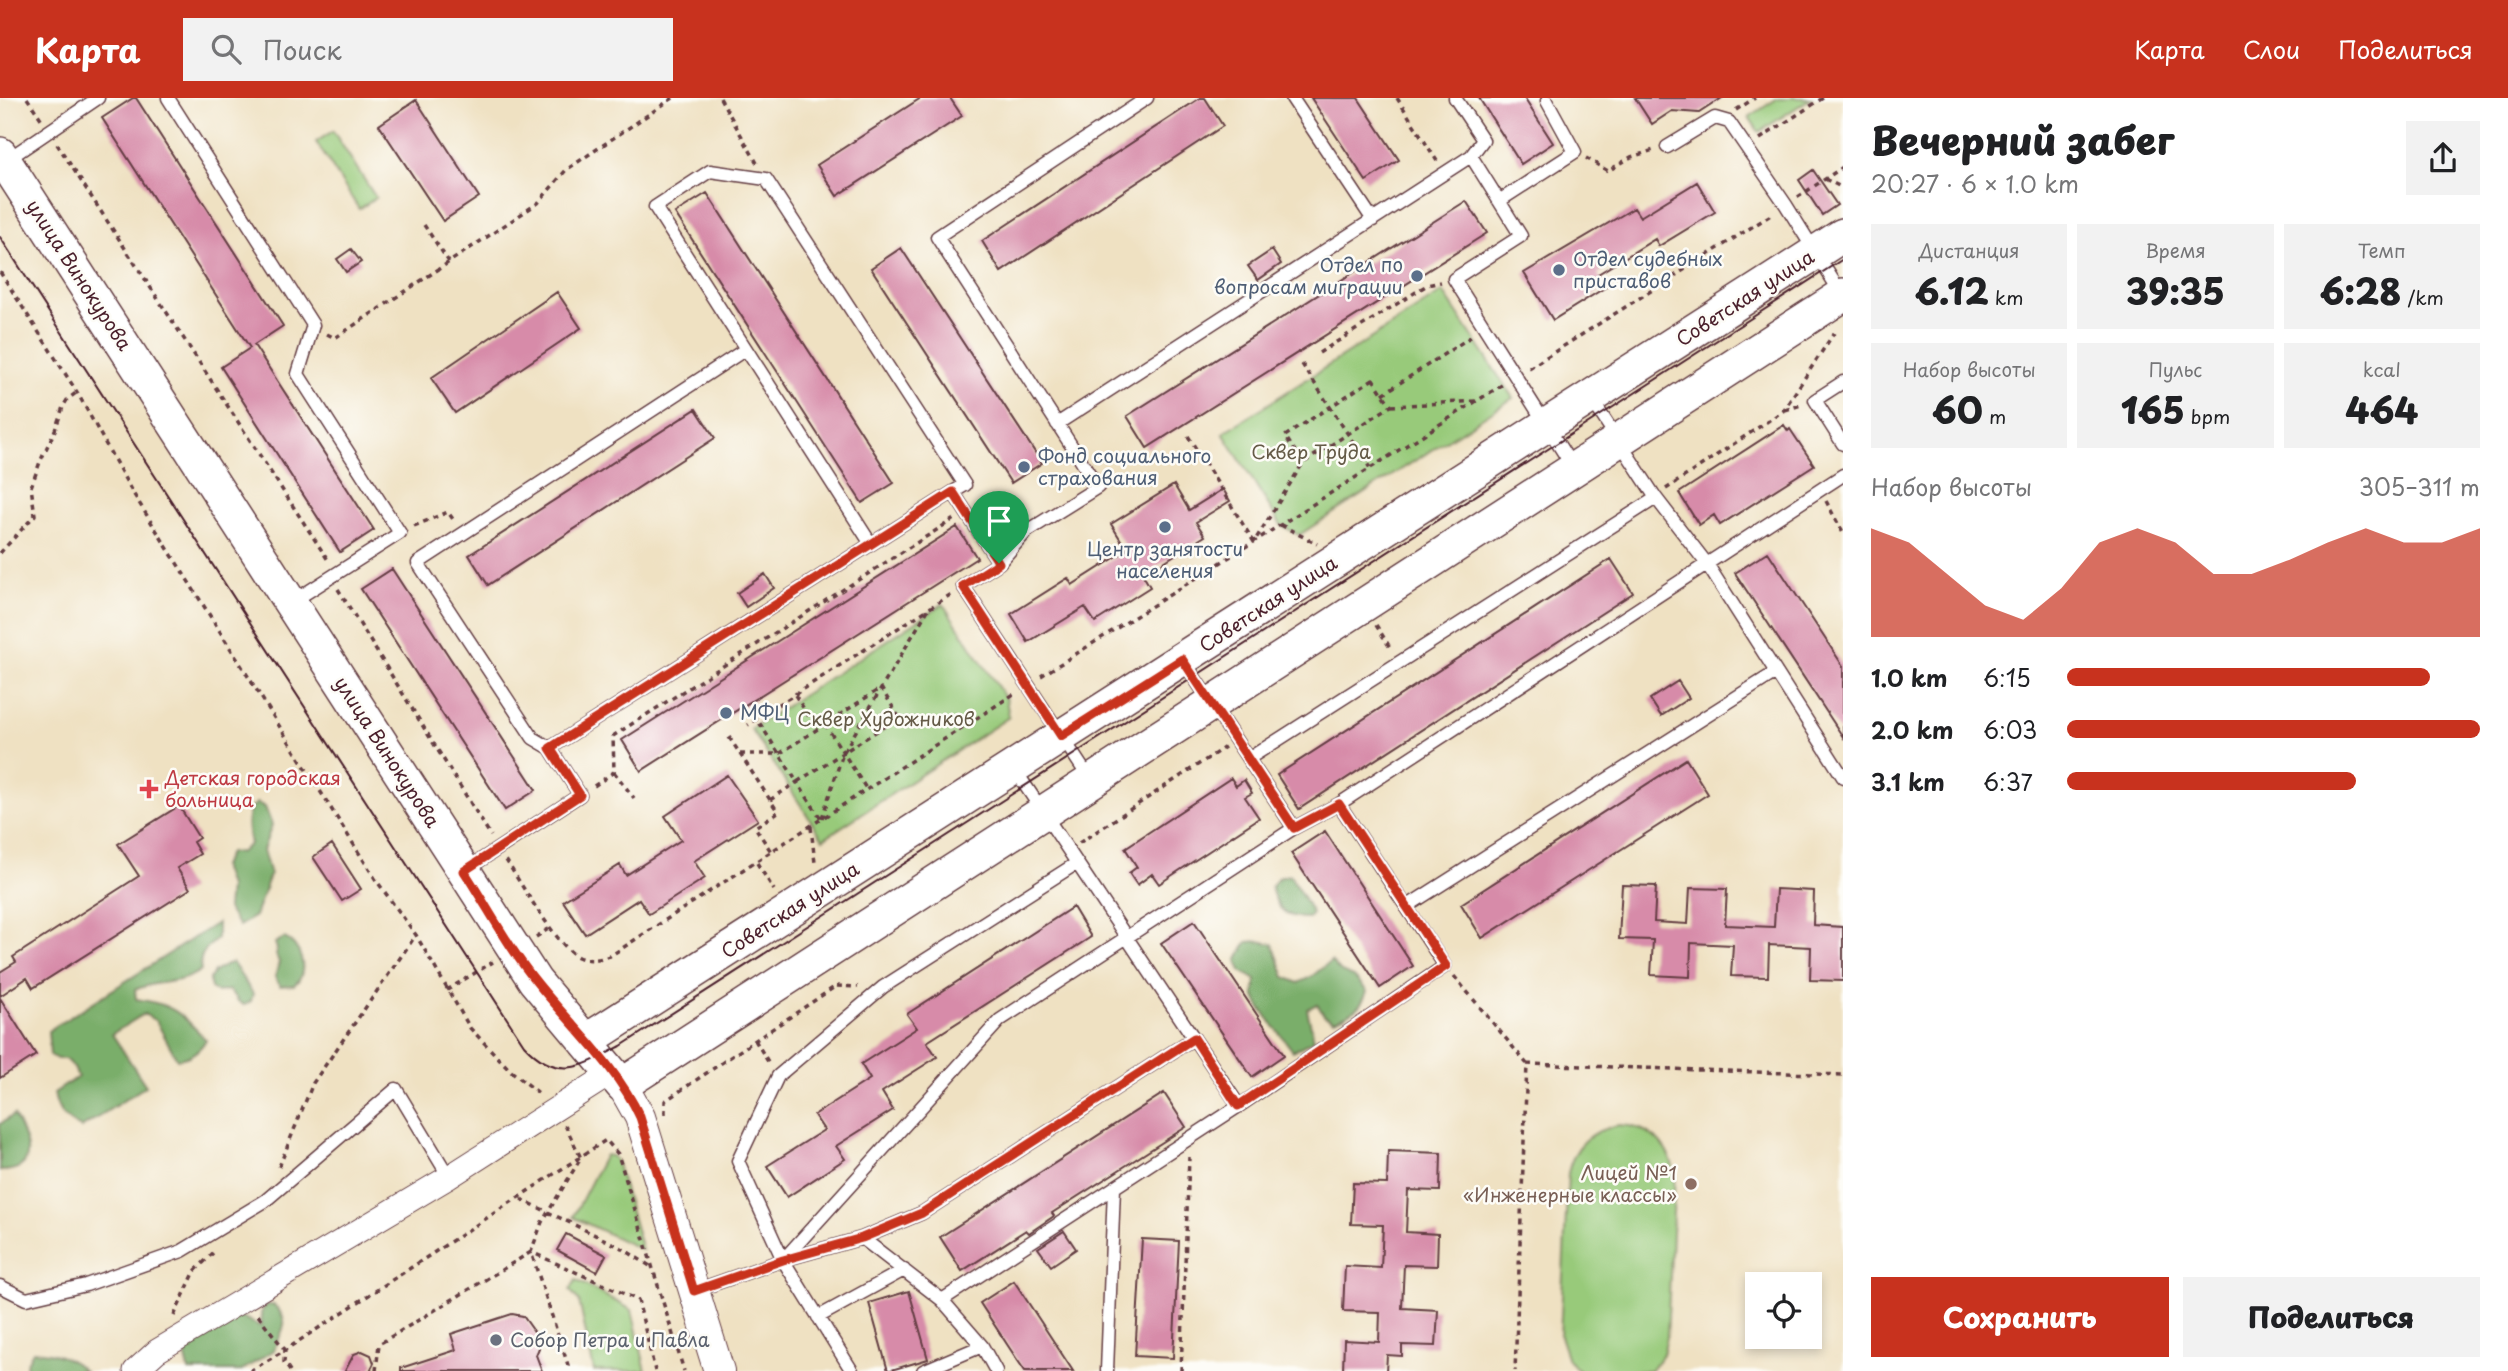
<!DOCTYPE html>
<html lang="ru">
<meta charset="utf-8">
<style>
:root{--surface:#fff;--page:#f2f2f2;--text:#202124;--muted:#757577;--accent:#c8321e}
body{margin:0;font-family:"Playpen Sans",sans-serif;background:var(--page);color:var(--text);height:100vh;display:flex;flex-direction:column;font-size:26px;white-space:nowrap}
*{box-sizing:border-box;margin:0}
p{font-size:23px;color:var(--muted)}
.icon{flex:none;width:38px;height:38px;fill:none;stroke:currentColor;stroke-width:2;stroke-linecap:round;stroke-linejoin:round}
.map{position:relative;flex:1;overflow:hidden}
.side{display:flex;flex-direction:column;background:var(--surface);width:665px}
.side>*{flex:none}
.buttons{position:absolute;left:1745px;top:1174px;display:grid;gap:14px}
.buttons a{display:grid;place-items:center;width:77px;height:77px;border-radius:0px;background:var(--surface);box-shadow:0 4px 10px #0003;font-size:35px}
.pin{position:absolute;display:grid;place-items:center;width:60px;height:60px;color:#fff;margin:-72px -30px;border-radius:50% 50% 50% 0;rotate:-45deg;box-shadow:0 0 7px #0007}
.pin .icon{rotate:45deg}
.round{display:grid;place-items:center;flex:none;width:74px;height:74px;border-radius:0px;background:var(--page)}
.head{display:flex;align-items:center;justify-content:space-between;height:119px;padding:0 28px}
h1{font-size:38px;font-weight:800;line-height:52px}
.figures{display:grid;grid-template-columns:repeat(3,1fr);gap:10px;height:119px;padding:7px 28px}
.figures div{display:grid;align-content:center;border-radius:0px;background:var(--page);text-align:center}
.figures b{font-size:35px;font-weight:800}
.figures small{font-size:19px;font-weight:400}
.figures p{font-size:19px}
.chart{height:196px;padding:14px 28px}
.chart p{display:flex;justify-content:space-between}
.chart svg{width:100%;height:126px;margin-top:7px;fill:var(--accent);opacity:.7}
.primary-button{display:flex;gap:14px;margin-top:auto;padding:14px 28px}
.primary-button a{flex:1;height:80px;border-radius:0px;background:var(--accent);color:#fff;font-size:28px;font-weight:800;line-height:80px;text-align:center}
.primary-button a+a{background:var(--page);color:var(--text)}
ul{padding:0 28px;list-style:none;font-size:23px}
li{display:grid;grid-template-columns:112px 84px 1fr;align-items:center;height:52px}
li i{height:18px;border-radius:9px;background:var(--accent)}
header{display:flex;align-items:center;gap:42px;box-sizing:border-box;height:98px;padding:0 35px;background:var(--accent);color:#fff}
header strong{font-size:33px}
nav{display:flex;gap:38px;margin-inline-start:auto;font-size:24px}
.search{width:490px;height:63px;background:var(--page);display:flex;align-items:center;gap:18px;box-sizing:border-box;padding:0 24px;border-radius:0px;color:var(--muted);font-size:26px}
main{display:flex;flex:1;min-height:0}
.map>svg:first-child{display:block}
.green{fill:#98ca7a;stroke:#717452;stroke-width:2}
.forest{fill:#7aae6a;stroke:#62664a;stroke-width:2}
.building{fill:#d78ba9}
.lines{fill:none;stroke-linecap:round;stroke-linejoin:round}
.service-casing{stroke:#633c42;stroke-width:15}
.minor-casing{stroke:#633c42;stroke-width:25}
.tertiary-casing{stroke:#633c42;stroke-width:32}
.secondary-casing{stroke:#633c42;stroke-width:36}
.path{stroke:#633c42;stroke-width:3.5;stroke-dasharray:5 5;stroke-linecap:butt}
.service{stroke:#fff;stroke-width:12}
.minor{stroke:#fff;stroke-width:23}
.tertiary{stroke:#fff;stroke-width:30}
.secondary{stroke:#fff;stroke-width:33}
.tram{stroke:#4a1f2b;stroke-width:2}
.route-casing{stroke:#fff;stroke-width:14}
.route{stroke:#c8321e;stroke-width:9}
.service-dot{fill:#5c6f8a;stroke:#fdfcf7;stroke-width:2.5}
.health-dot{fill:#e0444e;stroke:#fdfcf7;stroke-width:2.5}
.education-dot{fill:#8d6e63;stroke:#fdfcf7;stroke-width:2.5}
.worship-dot{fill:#6b7280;stroke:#fdfcf7;stroke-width:2.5}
.labels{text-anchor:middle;stroke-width:5;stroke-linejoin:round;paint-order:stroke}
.service-label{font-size:19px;fill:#4e5e75;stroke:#fdfcf7;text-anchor:start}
.street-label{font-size:19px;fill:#4a1f2b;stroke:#fdfcf7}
.park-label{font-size:19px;fill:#655b47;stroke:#fdfcf7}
.health-label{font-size:19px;fill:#be3a42;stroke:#fdfcf7;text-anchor:start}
.education-label{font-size:19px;fill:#785e54;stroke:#fdfcf7;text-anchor:end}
.worship-label{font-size:19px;fill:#5b616d;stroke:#fdfcf7;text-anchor:start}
</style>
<header>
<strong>Карта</strong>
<div class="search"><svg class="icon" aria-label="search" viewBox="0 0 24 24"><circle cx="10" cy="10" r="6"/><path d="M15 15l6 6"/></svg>Поиск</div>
<nav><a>Карта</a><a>Слои</a><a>Поделиться</a></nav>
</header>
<main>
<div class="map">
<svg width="1843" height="1273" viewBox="0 0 1843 1273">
<rect width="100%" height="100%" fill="#fdfcf7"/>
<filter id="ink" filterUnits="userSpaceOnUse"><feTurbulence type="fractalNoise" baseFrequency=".0143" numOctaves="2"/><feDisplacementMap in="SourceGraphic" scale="14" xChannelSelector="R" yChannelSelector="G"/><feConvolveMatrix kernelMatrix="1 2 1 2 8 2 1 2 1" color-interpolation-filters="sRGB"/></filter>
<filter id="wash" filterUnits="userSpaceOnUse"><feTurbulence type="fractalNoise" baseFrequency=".00686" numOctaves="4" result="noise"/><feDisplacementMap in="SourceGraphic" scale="28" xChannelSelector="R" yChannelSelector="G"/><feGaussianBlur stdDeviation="1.57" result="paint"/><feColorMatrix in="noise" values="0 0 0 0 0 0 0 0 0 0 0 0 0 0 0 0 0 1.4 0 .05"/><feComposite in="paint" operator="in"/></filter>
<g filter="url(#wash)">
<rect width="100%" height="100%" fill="#efe1c2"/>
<path class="green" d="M1778,0h33l-52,34 -10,-15z
M333,33l43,67 -17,11 -43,-67z
M1443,194l70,106 -214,137 -18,-10 -58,-92z
M943,506l63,95 3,18 -186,122 -72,-110z
M1619,1027c30,1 48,18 56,47l-8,165 -4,17 -13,17h-72l-10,-11 -8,-24 8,-163c6,-28 23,-43 51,-48z
M605,1057l7,1 4,5 26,89 -69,-33z
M576,1182l56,30 14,61h-52l-15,-70 -9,-11z"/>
<path class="forest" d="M257,705l8,4 7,18 -9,25 7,25 -15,41 -16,10 -12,-17 2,-22 -7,-21 7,-13 12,-1 9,-8c-3,-14 -6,-33 7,-41z
M1290,777l22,38 -3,5c-24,0 -31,-7 -38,-30l7,-10z
M217,825v16c-11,9 -19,16 -16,31 -21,16 -45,9 -66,20l1,9c37,5 45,14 70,41 -7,11 -16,18 -29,19l-21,-38 -12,-7 -32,20 34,52 -65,42c-17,-9 -24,-16 -27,-35l24,-16 -4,-9 -9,-9h-8l-7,-4 -2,-24z
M284,840c17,6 26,35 10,47l-14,1 -5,-9 4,-15 -3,-7 1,-6 -2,-6z
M1259,843l14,3 12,33 13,6 13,-6 20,-16 10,11 13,5 13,14c-5,17 -16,23 -33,29l-10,-5 -7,-11 -10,5 7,31 -21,11 -32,-42 -7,-14 2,-15 -15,-9 -4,-11 10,-18z
M232,864l21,32 -2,7 -7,4 -5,-3 -10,-12 -13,2 -5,-4 -2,-8 5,-8z
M14,1017c12,23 28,56 -14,56v-47z
M266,1207h8c19,18 7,25 0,45l-33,21h-52l-4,-19 19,-19 36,-17 22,11 -1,-14z
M33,1253c18,1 38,6 51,20h-56l-2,-7z"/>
<g id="blocks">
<path class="building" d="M133,0h3l147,228 -29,19 120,185 -34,22 -119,-185 29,-19 -148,-230z
M921,0h29l12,18 -125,80 -20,-31z
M1200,0h5l18,28 -222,146 -19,-31z
M1311,0h47l41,62 -33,21z
M1479,0h45l29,45 -32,21z
M1635,0h87l-23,15 -27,-2 -20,13z
M416,2l63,97 -36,24 -64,-96z
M1813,72l24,35 -15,10 -23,-35z
M1697,84l18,30 -56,34 -4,-7 -57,35 8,13 -53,33 -29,-47 110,-65 6,9z
M707,95l187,290 -32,20 -187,-290z
M1466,103l21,32 -340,215 -20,-32z
M901,150l141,215 -31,20 -140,-215z
M351,151l10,13 -15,10 -9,-13z
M1272,152l9,14 -23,16 -10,-14z
M557,194l24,36 -126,85 -24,-35z
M696,311l19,29 -227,147 -19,-30z
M1784,327l4,6 2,-2 24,36 -94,60 -6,-10 -15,10 -20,-32z
M1174,387l15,25 34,-21 7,12 -34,21 9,14 -62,39 7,12 -55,35 -10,-15 -57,35 -17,-28 57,-36 4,7 55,-35 -16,-26z
M957,429l20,31 -336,213 -19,-31z
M1768,454l75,114v71l-108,-164z
M1611,461l22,34 -334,216 -22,-34z
M392,471l144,221 -31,20 -144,-221z
M765,476l9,14 -28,19 -9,-14z
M1678,583l11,17 -28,18 -11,-17z
M1686,661l22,35 -226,144 -21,-34z
M727,677l31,45 -64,41 11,17 -56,36 -10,-15 -54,35 -22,-33 57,-36 6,10 55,-35 -16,-24z
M1231,680l5,8 8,-6 8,13 -7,4 14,21 -100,66 -7,-10 -15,11 -8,-12 8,-6 -12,-19z
M179,708l20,32 -6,4 7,12 -23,14 13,21 -157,99 -6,-10 -27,18v-24l16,-10 -3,-5 126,-81 -21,-32z
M1325,733l88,135 -33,22 -89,-135z
M332,746l29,45 -19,12 -29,-44z
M1622,787l34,1 -2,36 34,2 2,-36 37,1 -2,36 49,2 2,-38 38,2 -1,34 30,2v54l-33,-1 1,-33 -42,-2 -1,32 -37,-1 2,-31 -42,-2 -1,34 -39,-2 2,-35 -34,-1z
M1073,809l18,30 -164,105 10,15 -55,35 11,18 -57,36 9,13 -58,38 -20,-31 57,-36 -10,-15 56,-36 -9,-15 56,-36 -10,-14z
M1194,823l90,134 -32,22 -91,-134z
M0,900l36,57 -36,23z
M1164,995l22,34 -134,86 2,3 -25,17 -3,-3 -64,41 -22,-34z
M1388,1053l53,2 -1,38 -32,-1 -2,42 32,2 -1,32 -33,-1 -2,43 36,2 -2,36 -34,-1v11l-15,-1 -1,16h-43l1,-31 35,2 1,-30 -37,-1 2,-45 36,2 2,-43 -32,-1 2,-41 34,1z
M1064,1133l12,18 -25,17 -13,-18z
M566,1136l40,21 -9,17 -40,-22z
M1142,1141l37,2 -6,117 -38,-2z
M1014,1183l59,90h-48l-9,-13 -36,-55z
M909,1193l19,68 -40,12 -19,-68z
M512,1216l11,2 15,21 1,11 -3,7 6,16h-141v-3l55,-18 -5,-16z
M362,1253l9,4 3,8 -4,8h-25l9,-17z"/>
</g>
</g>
<g filter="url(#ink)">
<use href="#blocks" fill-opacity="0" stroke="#633c42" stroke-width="2"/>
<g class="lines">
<defs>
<path id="service" d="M168,0l145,227 -15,49 102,159 -108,69
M1292,0l81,122
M1667,49l48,-29 14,4 57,83 56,90
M1471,58l50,80 -67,43 120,190
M5,63l93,-63
M1499,103l76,-49 -28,-51
M1843,284l-28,18 28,44
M1590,299l66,101 51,66 136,213
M1057,326l414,-268 12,-16 -28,-42
M953,394l46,71 -36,23 128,195
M999,465l27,-31 72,-45 -161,-250 210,-139
M1182,561l112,169
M550,650l403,-256 12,-7 -199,-306 -56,-8 -55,36 216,337
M1248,661l408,-261
M1013,669l226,339
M464,773l116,-76 -30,-47 -17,-10 -115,-175 328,-214
M1406,809l370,-235
M862,1140l80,62 40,46 14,25
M783,1162l217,-240 294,-192 45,-24 504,-329
M0,1188l26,13 60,-14 96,-34 83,-50 131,-112 53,88
M694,1193l89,-31 79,-22 60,-25 272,-175
M942,1202l297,-194 206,-140 -106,-162
M818,1219l86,-47
M852,1273l-69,-111 -45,-99 40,-85 105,-89 194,-124
M923,1273l59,-25
M1107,1273l7,-183"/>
<path id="minor" d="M135,1273l22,-20 292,-174 163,-104"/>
<path id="tertiary" d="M622,987l18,32 79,254"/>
<path id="secondary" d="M0,56l535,827 87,104 1221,-790
M586,943l1257,-806"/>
</defs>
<use href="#service" class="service-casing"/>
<use href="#minor" class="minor-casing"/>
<use href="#tertiary" class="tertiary-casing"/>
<use href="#secondary" class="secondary-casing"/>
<path class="path" d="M27,0l15,22
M720,0l37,65
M1397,0l40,63
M1736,12l19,-12
M1760,41l63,-41
M57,46l271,416
M1586,60l22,13 23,-14 23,-7
M1825,81l18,9
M1798,99l45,-30
M424,127l25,37
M0,174l77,120 54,98 245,390 40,55 54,93 41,43 30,24
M327,236l8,4 203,-135 28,-33 107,-72
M1319,255l108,-68 14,-3
M1302,266l68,104
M1529,270l245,-155
M1373,281l18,27 -88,57 -18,-27z
M1383,296l89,-58
M1391,308l86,-5
M1785,312l16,-5
M1188,338l66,106 49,-79
M1666,391l117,-78 51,-78
M1826,403l17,32
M1281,427l36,19
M414,428l34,-14 7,10
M0,455l35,-38 -4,-28 9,-25 15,-32 8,-23 4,-7 10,-8
M338,491l153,247
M1376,527l15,24
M1041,578l461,-291
M795,597l22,34
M778,607l172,-110
M825,626l42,66
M729,639l49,75 -23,15 17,26
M740,656h39l102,-66 18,29 -102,65 -40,-63 -9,6
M614,674l20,26
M594,688l20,-14 -1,-36 341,-217
M770,702l27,-18 25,38
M822,720l21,-65 86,-145
M811,729l4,36
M1079,745l146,-96
M506,762c13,21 53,88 72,97 12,5 21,2 32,-1l407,-264
M757,765l17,27
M536,839l14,-9
M1454,878l73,88 -12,307
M447,892l46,-28
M755,942l15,25
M1527,966l316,11
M665,1016v-13l171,-115 22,1
M565,1027l16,33 -39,64 -11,30 107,48 17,71
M279,1069l34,-84 103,-148
M521,1101l99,48 30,19
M174,1218l21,-45 21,-21
M250,1273l35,-21 -28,-36
M290,1273l-6,-9 1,-12 321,-210 12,14 66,217
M376,1273l3,-27 152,-92 37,113 -2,6
M1181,1273l8,-214"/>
<use href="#service" class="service"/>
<use href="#minor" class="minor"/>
<use href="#tertiary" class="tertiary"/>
<use href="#secondary" class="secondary"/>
<path class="tram" d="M0,139l524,808c34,37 58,22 97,1l1222,-787"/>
</g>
</g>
<g class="lines" filter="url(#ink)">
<defs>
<path id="route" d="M953,394l46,71 -36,23 98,150 121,-77 112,169 45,-24 107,162 -208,140 -44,-68 -272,175 -60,25 -79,22 -89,31 -54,-174c-23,-50 -67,-90 -102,-133 -28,-34 -50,-76 -74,-113l116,-76 -30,-47z"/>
</defs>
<use href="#route" class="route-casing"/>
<use href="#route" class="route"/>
</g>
<g class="service-dot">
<circle cx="1559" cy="172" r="7"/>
<circle cx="1417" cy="178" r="7"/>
<circle cx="1024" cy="369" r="7"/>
<circle cx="1165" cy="429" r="7"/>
<circle cx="726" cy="615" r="7"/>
</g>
<path class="health-dot" d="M145.5 680.5h7v7h7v7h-7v7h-7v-7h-7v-7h7z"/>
<circle class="education-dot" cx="1691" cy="1086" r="7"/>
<circle class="worship-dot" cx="496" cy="1242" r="7"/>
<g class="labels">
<g class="service-label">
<text x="1573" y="168">Отдел судебных<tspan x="1573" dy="22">приставов</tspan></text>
<text x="1403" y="174" text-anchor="end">Отдел по<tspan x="1403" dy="22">вопросам миграции</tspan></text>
<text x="1038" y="365">Фонд социального<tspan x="1038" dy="22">страхования</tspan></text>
<text x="1165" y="458" text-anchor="middle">Центр занятости<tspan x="1165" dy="22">населения</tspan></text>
<text x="740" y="622">МФЦ</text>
</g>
<g class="street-label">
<text transform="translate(79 177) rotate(57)" y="7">улица Винокурова</text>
<text transform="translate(1745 200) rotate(-33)" y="7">Советская улица</text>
<text transform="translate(1268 506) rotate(-33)" y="7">Советская улица</text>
<text transform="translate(387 654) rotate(57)" y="7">улица Винокурова</text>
<text transform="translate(790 812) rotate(-33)" y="7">Советская улица</text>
</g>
<g class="park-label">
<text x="1311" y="361">Сквер Труда</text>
<text x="886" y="628">Сквер Художников</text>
</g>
<g class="health-label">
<text x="165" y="687">Детская городская<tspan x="165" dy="22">больница</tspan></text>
</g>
<g class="education-label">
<text x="1677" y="1082">Лицей №1<tspan x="1677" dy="22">«Инженерные классы»</tspan></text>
</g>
<g class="worship-label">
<text x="510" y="1249">Собор Петра и Павла</text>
</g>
</g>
</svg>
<div class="buttons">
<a><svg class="icon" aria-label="locate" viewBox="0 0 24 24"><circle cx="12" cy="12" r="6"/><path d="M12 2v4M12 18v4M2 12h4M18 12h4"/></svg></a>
</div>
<div class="pin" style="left:999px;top:465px;background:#1e9e55"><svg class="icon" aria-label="arrive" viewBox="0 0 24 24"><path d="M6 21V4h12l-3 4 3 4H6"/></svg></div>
</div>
<section class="side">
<div class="head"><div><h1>Вечерний забег</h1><p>20:27 · 6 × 1.0 km</p></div><a class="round"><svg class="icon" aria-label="share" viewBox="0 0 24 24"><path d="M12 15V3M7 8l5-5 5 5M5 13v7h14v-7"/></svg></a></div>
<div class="figures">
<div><p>Дистанция</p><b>6.12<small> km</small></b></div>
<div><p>Время</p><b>39:35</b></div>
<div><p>Темп</p><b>6:28<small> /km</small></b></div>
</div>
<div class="figures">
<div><p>Набор высоты</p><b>60<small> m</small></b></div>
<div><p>Пульс</p><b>165<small> bpm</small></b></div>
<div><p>kcal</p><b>464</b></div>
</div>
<div class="chart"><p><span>Набор высоты</span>305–311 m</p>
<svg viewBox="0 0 160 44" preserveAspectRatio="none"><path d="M0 44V6L10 11L20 22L30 33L40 38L50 27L60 11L70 6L80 11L90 22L100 22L110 17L120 11L130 6L140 11L150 11L160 6V44z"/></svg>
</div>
<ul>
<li><b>1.0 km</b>6:15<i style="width:88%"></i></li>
<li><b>2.0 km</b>6:03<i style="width:100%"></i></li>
<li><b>3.1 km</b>6:37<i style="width:70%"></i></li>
</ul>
<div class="primary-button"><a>Сохранить</a><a>Поделиться</a></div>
</section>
</main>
